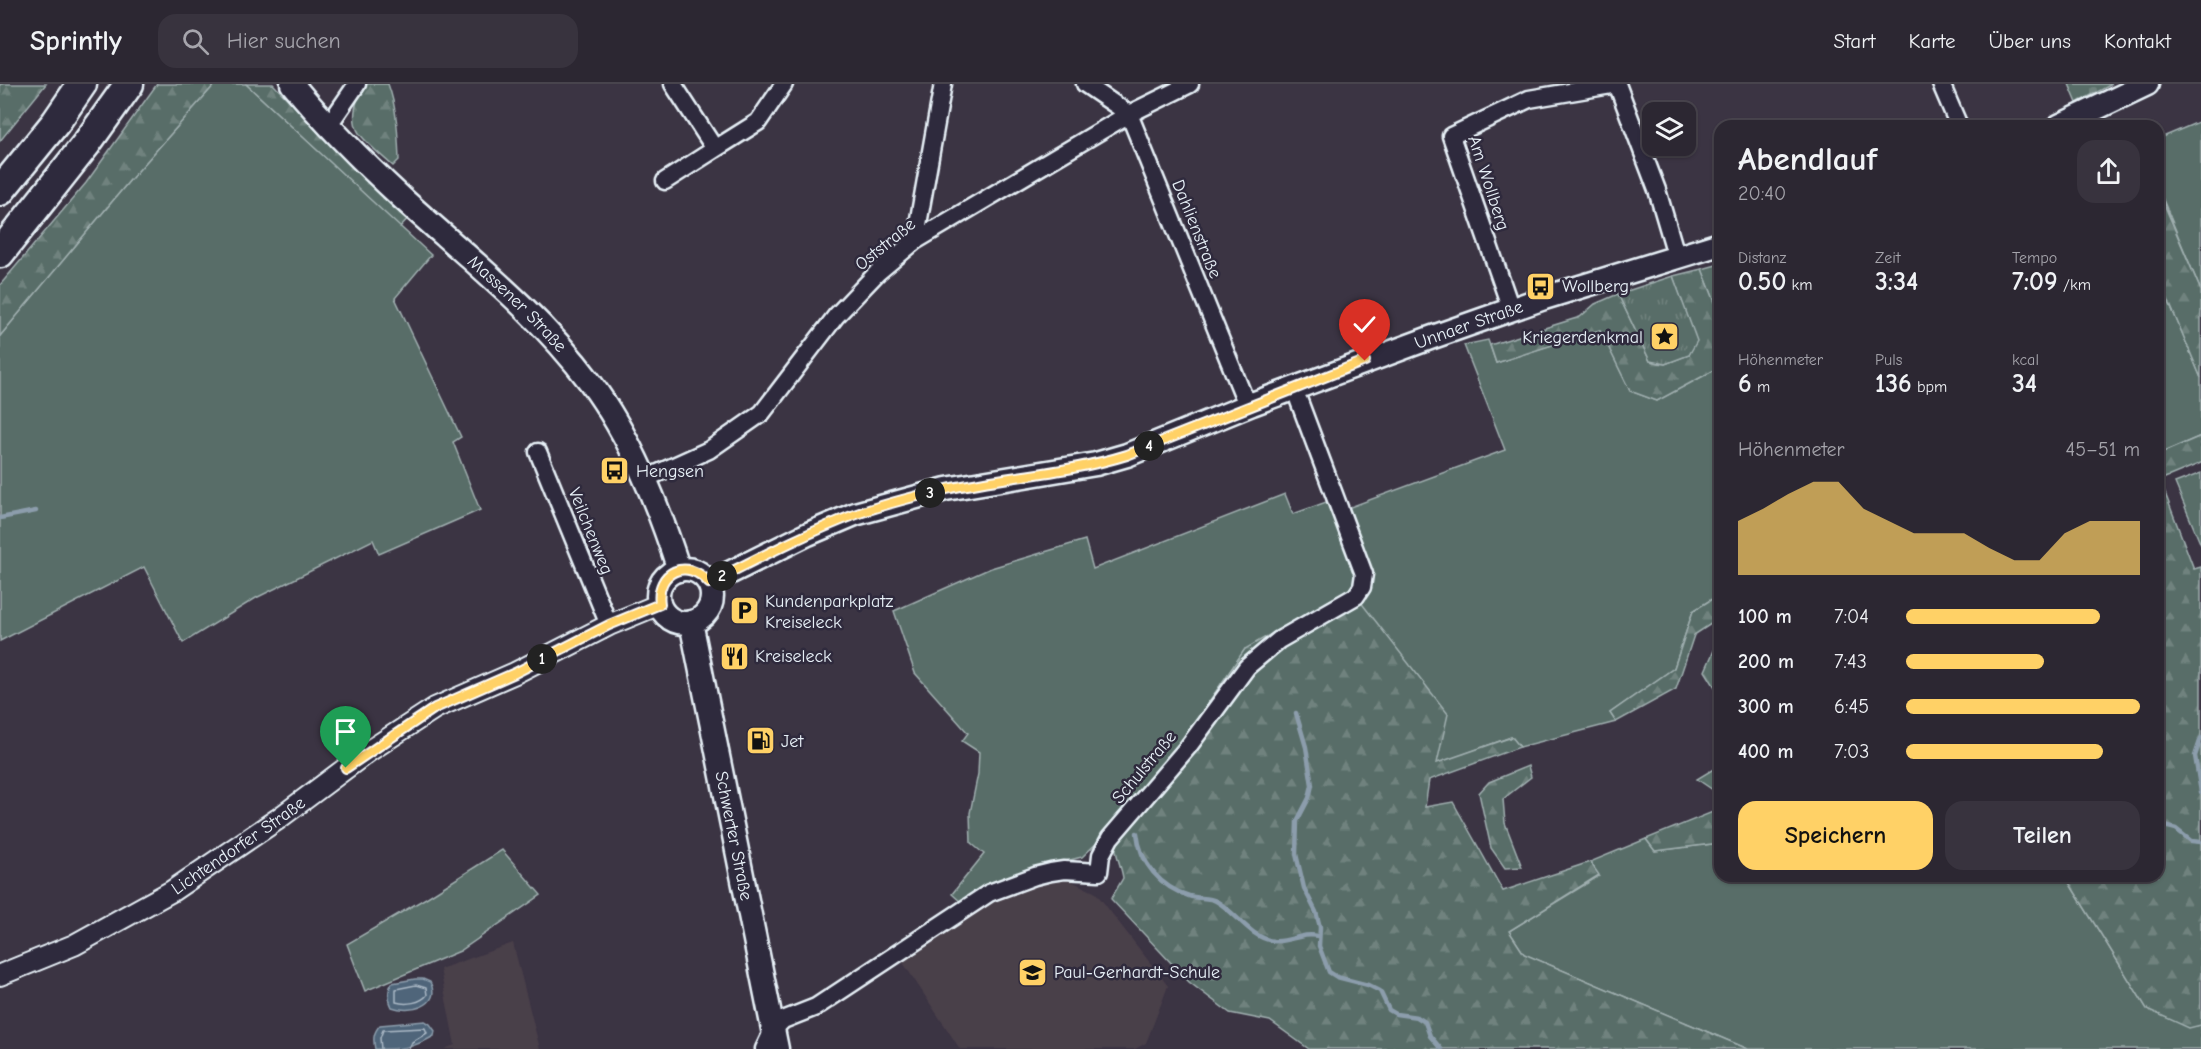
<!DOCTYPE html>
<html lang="de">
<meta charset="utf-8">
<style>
:root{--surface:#2c2732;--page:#38333e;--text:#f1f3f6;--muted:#a6a5ac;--line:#48444d;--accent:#ffd166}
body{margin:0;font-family:"Comic Neue",sans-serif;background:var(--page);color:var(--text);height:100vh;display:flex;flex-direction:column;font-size:22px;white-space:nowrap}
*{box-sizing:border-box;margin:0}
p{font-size:20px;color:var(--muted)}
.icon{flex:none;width:33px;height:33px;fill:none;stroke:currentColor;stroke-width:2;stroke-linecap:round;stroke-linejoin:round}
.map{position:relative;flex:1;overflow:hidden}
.side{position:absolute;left:1714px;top:36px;width:450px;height:762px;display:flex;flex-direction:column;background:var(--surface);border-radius:18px;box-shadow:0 2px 4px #0004,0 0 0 2px var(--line)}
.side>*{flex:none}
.fabs{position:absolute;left:1642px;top:18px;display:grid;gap:12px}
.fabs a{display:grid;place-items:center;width:54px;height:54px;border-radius:12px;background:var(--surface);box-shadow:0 2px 4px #0004,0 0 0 2px var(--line);font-size:30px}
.pin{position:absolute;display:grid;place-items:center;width:51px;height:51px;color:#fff;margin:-62px -26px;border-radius:50% 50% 50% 0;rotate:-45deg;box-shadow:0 0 6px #0007}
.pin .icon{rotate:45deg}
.km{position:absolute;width:30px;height:30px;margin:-15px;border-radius:50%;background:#222;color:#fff;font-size:16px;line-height:30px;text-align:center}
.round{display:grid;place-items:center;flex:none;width:63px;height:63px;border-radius:18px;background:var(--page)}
.overview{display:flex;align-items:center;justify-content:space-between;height:102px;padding:0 24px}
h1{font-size:33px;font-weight:800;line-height:45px}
.metrics{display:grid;grid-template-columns:repeat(3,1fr);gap:9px;height:102px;padding:6px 24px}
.metrics div{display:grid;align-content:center}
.metrics b{font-size:26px;font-weight:800}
.metrics small{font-size:16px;font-weight:400}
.metrics p{font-size:16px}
.chart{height:168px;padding:12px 24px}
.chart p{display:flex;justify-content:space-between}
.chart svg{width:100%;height:108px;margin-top:6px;fill:var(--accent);opacity:.7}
.action{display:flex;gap:12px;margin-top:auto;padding:12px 24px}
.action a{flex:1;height:69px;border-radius:18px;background:var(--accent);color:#111;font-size:24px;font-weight:800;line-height:69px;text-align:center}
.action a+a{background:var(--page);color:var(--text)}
ul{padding:0 24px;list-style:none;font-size:20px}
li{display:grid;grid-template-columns:96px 72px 1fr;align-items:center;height:45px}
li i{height:15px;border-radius:8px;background:var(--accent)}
header{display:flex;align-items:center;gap:36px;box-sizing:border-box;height:84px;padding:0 30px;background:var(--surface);border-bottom:2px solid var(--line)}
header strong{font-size:28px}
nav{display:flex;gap:33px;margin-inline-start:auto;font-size:21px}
.search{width:420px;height:54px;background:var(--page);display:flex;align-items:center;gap:15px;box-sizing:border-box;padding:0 21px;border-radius:18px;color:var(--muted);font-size:22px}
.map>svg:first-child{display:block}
.built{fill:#4a3f4a}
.green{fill:#586d67;stroke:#a0afb0;stroke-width:1.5}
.forest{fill:url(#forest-firs);stroke:#a0afb0;stroke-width:1.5}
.cemetery{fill:url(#cemetery-stones);stroke:#a0afb0;stroke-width:1.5}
.park{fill:url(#park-tufts);stroke:#a0afb0;stroke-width:1.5}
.water{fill:#4f657a;stroke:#8c9dac;stroke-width:1.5}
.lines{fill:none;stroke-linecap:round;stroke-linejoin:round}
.shore{stroke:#abb9c6;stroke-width:1.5}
.stream{stroke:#8c9dac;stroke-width:4.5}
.minor-casing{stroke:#e8f1f8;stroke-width:21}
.tertiary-casing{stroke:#e8f1f8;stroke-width:24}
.secondary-casing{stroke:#e8f1f8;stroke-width:27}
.motorway-casing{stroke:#e8f1f8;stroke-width:33}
.minor{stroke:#2f2a3d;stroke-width:16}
.tertiary{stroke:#2f2a3d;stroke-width:20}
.secondary{stroke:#2f2a3d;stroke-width:22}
.motorway{stroke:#2f2a3d;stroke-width:28}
.route-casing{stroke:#fff;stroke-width:12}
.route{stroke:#ffd166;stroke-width:8}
.labels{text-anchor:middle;stroke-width:5;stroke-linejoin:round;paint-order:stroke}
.street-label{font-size:18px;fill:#e8f1f8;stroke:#2f2a3d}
.poi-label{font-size:18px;fill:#e8f1f8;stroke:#2f2a3d;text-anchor:start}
</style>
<header>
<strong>Sprintly</strong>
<div class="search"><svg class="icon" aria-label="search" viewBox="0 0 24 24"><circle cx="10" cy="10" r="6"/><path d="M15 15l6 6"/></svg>Hier suchen</div>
<nav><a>Start</a><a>Karte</a><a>Über uns</a><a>Kontakt</a></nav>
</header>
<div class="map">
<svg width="2201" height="965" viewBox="0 0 2201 965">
<defs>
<pattern id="forest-firs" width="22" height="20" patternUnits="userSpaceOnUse" patternTransform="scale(1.5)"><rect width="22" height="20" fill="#586d67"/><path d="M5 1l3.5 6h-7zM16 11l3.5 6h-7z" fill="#70827e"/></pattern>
<pattern id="cemetery-stones" width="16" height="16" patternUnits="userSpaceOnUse" patternTransform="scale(1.5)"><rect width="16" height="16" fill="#586d67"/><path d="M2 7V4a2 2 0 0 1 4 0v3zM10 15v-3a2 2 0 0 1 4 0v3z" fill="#70827e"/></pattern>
<pattern id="park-tufts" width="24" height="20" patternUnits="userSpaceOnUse" patternTransform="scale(1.5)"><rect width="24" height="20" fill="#586d67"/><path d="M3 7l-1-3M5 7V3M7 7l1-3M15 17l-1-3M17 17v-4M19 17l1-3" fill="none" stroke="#70827e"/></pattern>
</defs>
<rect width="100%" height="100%" fill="#3b3443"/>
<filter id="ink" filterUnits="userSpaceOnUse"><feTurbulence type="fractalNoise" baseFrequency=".0167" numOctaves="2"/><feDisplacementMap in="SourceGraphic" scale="12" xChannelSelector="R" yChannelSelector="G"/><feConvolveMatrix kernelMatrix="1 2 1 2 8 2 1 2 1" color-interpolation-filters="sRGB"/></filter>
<g filter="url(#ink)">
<path class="built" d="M1061,792l35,17 72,93 -22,57 -11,6h-175l-60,-91 92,-60z
M513,859l27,106h-96l11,-4 -15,-76z"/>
<path class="green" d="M215,0h31l185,171 -36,43 66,139 -8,5 27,68 -101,44 -6,-14 -117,58 -73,45 -39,-76 -144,74v-305l130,-156z
M2201,37v170l-42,-101 -1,-51z
M1720,180v51l-18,-46z
M2165,208l36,86v58l-42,18 -1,-160z
M1600,245l30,62 27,10 63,-34v227l-27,17 -19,57 -64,45 6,9 -96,25 -9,-10 -74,27 -192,-115 -73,107 -67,79 -23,22 -65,16 -26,11 -30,18 -9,-8 32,-40 -13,-11 -1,-30 8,-39 1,-22 -17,-11 6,-8 -53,-60 -21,-62 97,-43 94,-28 8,29 192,-75 8,20 36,-13 16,8 160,-59 -41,-105 24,-5 8,23z
M2201,389v72l-26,-62z
M1646,755l9,12 65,-8v33h345l82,133 42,18 12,-2v24h-453l-224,-95 -15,-23 90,-55 -9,-14z
M502,766l39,45 -81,56 -95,40 -18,-47 79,-46z"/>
<path class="forest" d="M0,0h46l-46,57z
M157,0h58l-85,96 -130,156v-51l86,-102z
M246,0h27l48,50 89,82 -10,11z
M366,0h22c9,24 10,50 11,76l-6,6c-11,-10 -25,-21 -34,-33 -9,-14 -3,-37 7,-49z
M2158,106l43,101v87l-42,-100z
M1702,185l18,46v52l-63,34 -27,-10 -30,-61 -104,33 -6,-18 90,-28 15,-13 23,-10 32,67 15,3 24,-9 7,-14 -23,-65z
M2201,352v27l-41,17 34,89 7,-2v458l-12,3 -42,-19 -82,-133h93l1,-422z
M1720,510v24l-26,17 -18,54 -60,33 -6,-9 64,-45 19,-57z
M1337,512h19l92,118 -11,49 75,-26 8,10 -91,33 -4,27 28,-5 50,89 87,-29 9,13 -90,56 15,23 224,95h-439l-39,-28 -40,-8 -41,-31 -78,-83 12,-21c-2,-14 -9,-25 -8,-39l130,-190z
M1720,558v53l-15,-24 11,-25z
M1720,681v22l-7,3 -16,-11z
M1528,682l3,11 -28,22 2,24 17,44 -17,1 -14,-20 -12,-55 10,-11z
M1720,725v34l-65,8 -9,-12z"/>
<path class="cemetery" d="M2069,0h43l-35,19z"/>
<path class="park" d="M1673,192l24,65 -8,14 -24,9 -15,-3 -32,-67z"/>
<path class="water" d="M415,895h8l7,3c13,24 -21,32 -38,25 -4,-8 -5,-16 0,-24z
M425,937l5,3 5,7 -1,5c-23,13 -33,13 -59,13 -2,-10 -2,-16 5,-24z"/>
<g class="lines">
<path class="shore" d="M416,901l10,3 1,7c-6,8 -21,10 -31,7v-13z
M381,965l-1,-11 3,-8 42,-2 2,5 -15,9 -3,7"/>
<path class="stream" d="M0,434l36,-7
M1296,629l10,34 6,38 -3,13 -12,23 -1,33 8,34 12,24 4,15 -1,19 10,26 8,5 31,8 12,6 9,19 7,4 21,3 8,5 5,14 11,13
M2201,654l-6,18 6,36
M2158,740l18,5 15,12 10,1
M1137,749c3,30 23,54 52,63 9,3 20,1 27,5 20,11 33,36 57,40 16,2 29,-9 45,-5"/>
<defs>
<path id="minor" d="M673,0l42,65 43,-27 26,-38
M1085,0l44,30 114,281 9,9
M1941,0l18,42
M325,40l10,-8 22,-32
M665,97l50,-32
M915,157l28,-157
M1511,225l-60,-173 78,-37 88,-15 40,106 20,68
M538,368l71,173
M645,395l64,-29 53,-37 74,-97 42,-44 37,-31 214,-127 61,-30
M764,965l9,-19 10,-10 33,-13 173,-114 46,-17 16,-4 13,-2 35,2 2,-17 9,-17 78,-91 59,-80 32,-27 77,-44 6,-9 2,-13 -65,-173"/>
<g id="tertiary">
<path id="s1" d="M0,891l74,-30 98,-54 106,-72 91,-68 66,-43 80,-35 94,-48 51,-21"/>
</g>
<g id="secondary">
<path id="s2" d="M292,0c34,41 71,78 110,114 65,59 135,113 188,184 41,55 68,123 89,188"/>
<path d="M2059,42l88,-42"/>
<circle cx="685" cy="512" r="27"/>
<path id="s3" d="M709,499l99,-49 47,-20 91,-25 150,-25 31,-9 125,-51 178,-66 114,-40 176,-54"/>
<path id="s4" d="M691,538l86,427"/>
</g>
<path id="motorway" d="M0,107l56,-69 26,-38
M0,169l87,-110 42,-59"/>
</defs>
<use href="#minor" class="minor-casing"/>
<use href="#tertiary" class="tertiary-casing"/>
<use href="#secondary" class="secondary-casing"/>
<use href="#motorway" class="motorway-casing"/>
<use href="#minor" class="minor"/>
<use href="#tertiary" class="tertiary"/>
<use href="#secondary" class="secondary"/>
<use href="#motorway" class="motorway"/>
</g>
</g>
<g class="lines" filter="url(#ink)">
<defs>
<path id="route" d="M346,684l89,-60 80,-35 94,-48 51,-21c-5,-33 28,-47 49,-21 48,-24 95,-49 145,-68 30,-11 62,-19 93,-26 60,-13 122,-16 180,-34l238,-94"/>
</defs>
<use href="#route" class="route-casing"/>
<use href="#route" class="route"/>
</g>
<defs>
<symbol id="bus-square" viewBox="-11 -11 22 22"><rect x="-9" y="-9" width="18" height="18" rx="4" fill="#ffd166" stroke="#2f2a3d"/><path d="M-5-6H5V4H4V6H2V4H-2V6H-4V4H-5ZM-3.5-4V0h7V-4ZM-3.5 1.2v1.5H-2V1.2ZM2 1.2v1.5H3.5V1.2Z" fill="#111"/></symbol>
<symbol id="sight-square" viewBox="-11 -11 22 22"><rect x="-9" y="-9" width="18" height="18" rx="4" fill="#ffd166" stroke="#2f2a3d"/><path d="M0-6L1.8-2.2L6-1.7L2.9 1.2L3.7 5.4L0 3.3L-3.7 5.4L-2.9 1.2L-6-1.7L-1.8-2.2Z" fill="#111"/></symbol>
<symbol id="parking-square" viewBox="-11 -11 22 22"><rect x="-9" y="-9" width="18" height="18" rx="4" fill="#ffd166" stroke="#2f2a3d"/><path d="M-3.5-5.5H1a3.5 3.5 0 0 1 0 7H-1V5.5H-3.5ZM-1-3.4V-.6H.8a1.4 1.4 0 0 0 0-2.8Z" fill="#111"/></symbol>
<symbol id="restaurant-square" viewBox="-11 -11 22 22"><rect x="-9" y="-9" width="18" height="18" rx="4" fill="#ffd166" stroke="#2f2a3d"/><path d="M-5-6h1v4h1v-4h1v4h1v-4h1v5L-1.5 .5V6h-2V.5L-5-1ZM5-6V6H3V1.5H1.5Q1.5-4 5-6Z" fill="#111"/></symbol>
<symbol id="fuel-square" viewBox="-11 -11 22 22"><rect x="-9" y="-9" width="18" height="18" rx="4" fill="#ffd166" stroke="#2f2a3d"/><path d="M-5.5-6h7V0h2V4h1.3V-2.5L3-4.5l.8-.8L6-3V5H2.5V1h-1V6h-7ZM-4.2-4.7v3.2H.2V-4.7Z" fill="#111"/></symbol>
<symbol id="school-square" viewBox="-11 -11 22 22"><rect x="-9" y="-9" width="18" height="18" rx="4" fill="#ffd166" stroke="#2f2a3d"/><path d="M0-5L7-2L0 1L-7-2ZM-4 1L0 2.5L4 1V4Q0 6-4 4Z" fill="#111"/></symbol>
</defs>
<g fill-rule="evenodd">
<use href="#bus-square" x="1524" y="186" width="33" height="33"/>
<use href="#sight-square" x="1648" y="236" width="33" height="33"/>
<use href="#bus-square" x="598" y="370" width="33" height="33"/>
<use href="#parking-square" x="728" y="510" width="33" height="33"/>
<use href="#restaurant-square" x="718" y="556" width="33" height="33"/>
<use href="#fuel-square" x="744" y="640" width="33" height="33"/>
<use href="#school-square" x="1016" y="872" width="33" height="33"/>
</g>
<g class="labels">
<g class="street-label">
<text transform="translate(1489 99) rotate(72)" y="6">Am Wollberg</text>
<text transform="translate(1197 145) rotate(68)" y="6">Dahlienstraße</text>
<text transform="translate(885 160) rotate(-39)" y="6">Oststraße</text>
<text dy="6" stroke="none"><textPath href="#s2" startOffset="315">Massener Straße</textPath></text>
<text dy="6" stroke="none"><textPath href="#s3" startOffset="806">Unnaer Straße</textPath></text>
<text transform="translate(591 447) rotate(68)" y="6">Veilchenweg</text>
<text transform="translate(1144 683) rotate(-50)" y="6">Schulstraße</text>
<text dy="6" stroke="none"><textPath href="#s4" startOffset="218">Schwerter Straße</textPath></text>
<text dy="6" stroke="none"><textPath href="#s1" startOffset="272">Lichtendorfer Straße</textPath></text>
</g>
<g class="poi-label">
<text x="1562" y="208">Wollberg</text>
<text x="1643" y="259" text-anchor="end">Kriegerdenkmal</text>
<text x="636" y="393">Hengsen</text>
<text x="765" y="523">Kundenparkplatz<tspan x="765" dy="21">Kreiseleck</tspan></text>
<text x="755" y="578">Kreiseleck</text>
<text x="781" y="663">Jet</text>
<text x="1054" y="894">Paul-Gerhardt-Schule</text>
</g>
</g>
</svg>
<div class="fabs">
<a><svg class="icon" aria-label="layers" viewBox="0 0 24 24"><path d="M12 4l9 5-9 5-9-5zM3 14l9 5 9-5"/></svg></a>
</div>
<div class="pin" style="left:346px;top:684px;background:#1e9e55"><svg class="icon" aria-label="arrive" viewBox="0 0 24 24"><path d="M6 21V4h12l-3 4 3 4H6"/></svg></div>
<div class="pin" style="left:1365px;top:277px;background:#d93025"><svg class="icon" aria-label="check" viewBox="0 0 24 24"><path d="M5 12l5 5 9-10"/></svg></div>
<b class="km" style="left:542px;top:575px">1</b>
<b class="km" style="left:722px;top:492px">2</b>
<b class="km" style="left:930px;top:409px">3</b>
<b class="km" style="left:1149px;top:362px">4</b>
<section class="side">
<div class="overview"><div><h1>Abendlauf</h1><p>20:40</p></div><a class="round"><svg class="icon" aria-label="share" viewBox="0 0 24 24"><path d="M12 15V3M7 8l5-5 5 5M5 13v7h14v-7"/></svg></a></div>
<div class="metrics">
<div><p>Distanz</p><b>0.50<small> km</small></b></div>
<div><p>Zeit</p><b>3:34</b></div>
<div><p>Tempo</p><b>7:09<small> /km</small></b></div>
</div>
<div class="metrics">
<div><p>Höhenmeter</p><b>6<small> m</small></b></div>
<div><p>Puls</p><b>136<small> bpm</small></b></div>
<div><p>kcal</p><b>34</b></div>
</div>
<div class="chart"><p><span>Höhenmeter</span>45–51 m</p>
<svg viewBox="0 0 160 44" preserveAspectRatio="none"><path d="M0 44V22L10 17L20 11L30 6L40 6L50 17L60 22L70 27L80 27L90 27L100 33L110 38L120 38L130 27L140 22L150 22L160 22V44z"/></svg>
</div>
<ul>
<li><b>100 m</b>7:04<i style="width:83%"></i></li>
<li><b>200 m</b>7:43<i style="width:59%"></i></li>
<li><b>300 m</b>6:45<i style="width:100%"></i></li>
<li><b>400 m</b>7:03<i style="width:84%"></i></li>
</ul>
<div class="action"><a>Speichern</a><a>Teilen</a></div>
</section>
</div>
